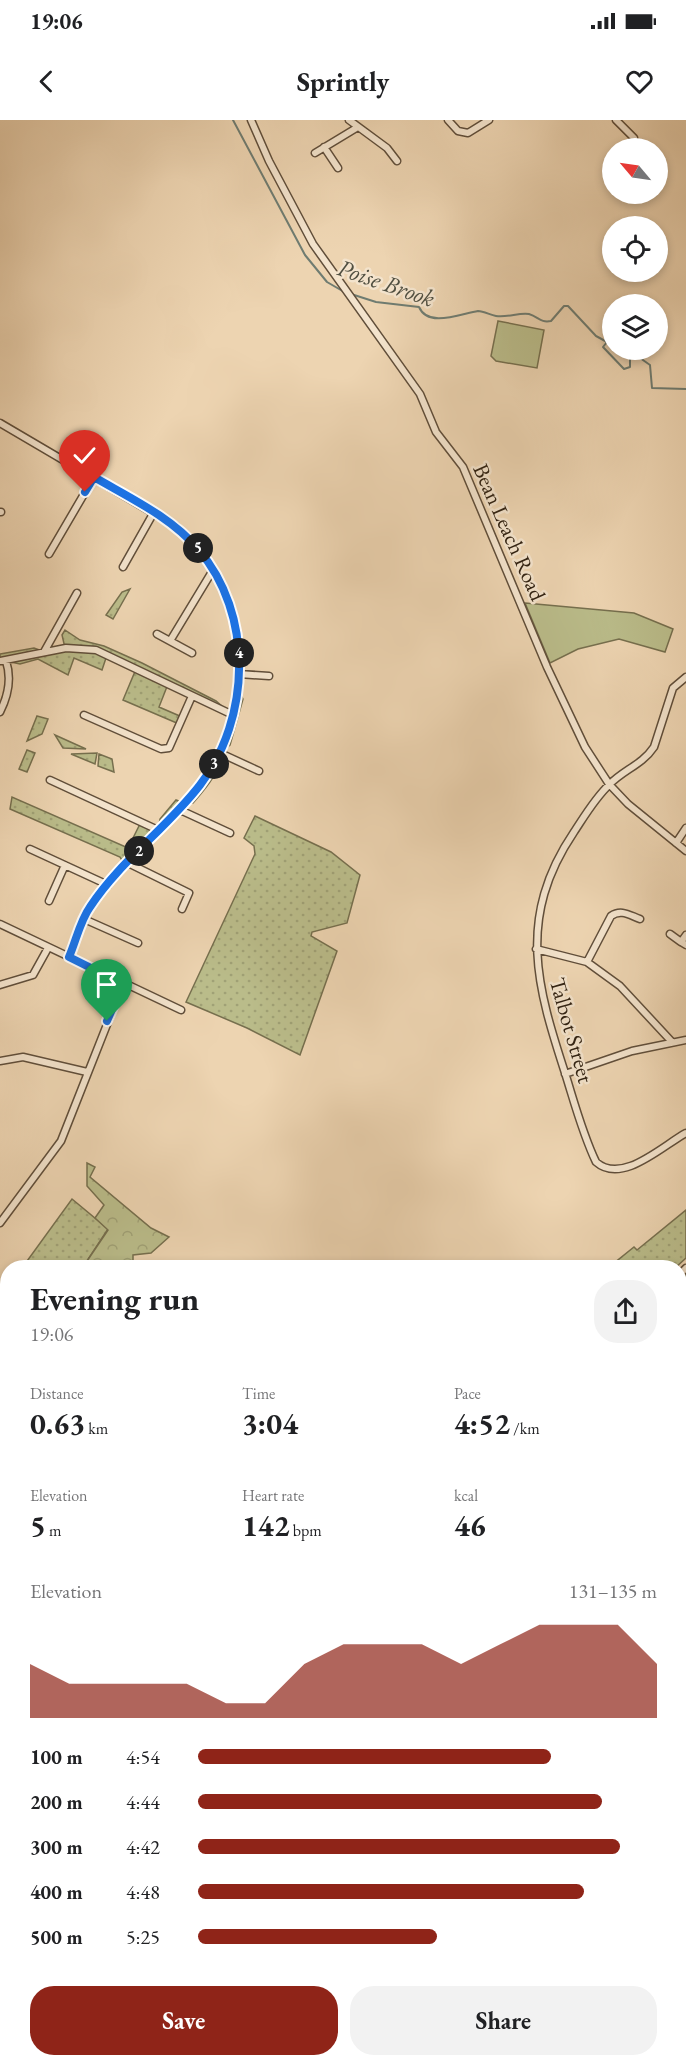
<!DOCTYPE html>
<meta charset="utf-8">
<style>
:root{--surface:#fff;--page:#f2f2f2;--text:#202124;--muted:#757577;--accent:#8f2418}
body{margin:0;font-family:"EB Garamond",serif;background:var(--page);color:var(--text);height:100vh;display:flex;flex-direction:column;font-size:22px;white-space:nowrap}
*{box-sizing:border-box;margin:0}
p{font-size:20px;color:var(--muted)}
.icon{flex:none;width:33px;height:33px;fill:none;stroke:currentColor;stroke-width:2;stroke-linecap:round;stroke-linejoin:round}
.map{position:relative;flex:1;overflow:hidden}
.panel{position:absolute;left:0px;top:1140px;width:687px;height:807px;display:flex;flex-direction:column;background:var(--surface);border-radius:24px 24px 0 0;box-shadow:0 3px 9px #0003}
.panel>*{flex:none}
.needle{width:39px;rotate:299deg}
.buttons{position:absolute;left:602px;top:18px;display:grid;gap:12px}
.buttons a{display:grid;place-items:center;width:66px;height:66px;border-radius:50%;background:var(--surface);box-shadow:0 3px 9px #0003;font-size:30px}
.pin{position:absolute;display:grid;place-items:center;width:51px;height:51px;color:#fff;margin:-62px -26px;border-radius:50% 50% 50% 0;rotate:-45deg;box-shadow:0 0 6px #0007}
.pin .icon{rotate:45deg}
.km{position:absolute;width:30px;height:30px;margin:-15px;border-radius:50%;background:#222;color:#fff;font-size:16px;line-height:30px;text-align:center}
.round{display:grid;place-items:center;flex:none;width:63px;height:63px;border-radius:24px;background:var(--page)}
.summary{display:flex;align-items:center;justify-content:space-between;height:102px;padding:0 30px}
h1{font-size:33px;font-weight:700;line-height:45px}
.metrics{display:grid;grid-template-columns:repeat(3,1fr);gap:9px;height:102px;padding:6px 30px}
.metrics div{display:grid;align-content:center}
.metrics b{font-size:30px;font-weight:700}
.metrics small{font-size:16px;font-weight:400}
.metrics p{font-size:16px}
.chart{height:168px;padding:12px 30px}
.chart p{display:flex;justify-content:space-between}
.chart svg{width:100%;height:108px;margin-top:6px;fill:var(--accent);opacity:.7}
.primary-button{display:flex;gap:12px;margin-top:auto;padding:12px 30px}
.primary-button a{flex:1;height:69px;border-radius:24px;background:var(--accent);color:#fff;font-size:24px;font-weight:700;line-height:69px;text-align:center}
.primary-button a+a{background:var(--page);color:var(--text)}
ul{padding:0 30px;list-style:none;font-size:20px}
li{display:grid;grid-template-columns:96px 72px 1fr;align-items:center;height:45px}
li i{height:15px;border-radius:8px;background:var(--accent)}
.status{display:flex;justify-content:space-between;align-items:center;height:42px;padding:0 30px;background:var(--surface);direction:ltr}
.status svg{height:16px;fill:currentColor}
header{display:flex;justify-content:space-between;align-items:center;height:78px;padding:0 30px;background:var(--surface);font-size:27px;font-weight:700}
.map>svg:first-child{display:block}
.grass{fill:url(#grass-dots);stroke:#766f4e;stroke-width:1.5}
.forest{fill:url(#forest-crowns);stroke:#766f4e;stroke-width:1.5}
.park{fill:#babc8a;stroke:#766f4e;stroke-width:1.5}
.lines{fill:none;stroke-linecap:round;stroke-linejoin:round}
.stream{stroke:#6f7c71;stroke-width:2}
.minor-casing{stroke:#604e3a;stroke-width:9}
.tertiary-casing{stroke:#604e3a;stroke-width:10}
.trunk-casing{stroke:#312212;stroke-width:14}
.minor{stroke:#f3e3cc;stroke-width:6}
.tertiary{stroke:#f3e3cc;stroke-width:8}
.trunk{stroke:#edd4b1;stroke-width:10}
.rail{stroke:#312212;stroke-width:2;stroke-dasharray:10 10;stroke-linecap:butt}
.route-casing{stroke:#fff;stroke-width:12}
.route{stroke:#1a73e8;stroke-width:8}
.labels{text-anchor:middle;stroke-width:5;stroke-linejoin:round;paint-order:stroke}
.street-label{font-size:22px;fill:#312212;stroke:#f3e3cc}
.water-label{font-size:24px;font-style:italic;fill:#504f41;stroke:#f3e3cc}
</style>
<div class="status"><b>19:06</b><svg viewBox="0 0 49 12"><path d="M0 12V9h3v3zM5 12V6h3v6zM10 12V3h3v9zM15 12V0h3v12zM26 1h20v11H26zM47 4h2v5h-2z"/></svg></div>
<header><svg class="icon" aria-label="back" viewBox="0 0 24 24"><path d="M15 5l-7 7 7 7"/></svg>Sprintly<svg class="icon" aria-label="heart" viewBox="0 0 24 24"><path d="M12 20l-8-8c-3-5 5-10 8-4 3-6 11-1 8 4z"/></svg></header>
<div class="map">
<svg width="686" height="1947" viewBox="0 0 686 1947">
<defs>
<pattern id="grass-dots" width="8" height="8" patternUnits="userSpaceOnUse" patternTransform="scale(1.5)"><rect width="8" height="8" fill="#babc8a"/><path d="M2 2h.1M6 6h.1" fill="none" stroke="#a0a176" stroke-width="1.8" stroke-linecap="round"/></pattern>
<pattern id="forest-crowns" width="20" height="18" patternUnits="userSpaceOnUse" patternTransform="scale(1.5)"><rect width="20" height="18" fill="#babc8a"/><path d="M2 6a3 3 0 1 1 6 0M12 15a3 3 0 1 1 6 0" fill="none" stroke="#a0a176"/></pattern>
</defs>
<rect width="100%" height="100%" fill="#edd4b1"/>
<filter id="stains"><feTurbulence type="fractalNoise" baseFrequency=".00333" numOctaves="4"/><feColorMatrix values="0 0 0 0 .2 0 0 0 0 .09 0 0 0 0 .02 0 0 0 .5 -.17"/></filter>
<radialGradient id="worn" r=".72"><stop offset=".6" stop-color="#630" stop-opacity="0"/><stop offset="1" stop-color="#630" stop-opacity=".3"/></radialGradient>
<path class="grass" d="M130,469l-17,30 -7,-4 16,-23z
M65,510l15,10 24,6 38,17 74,38 16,14 6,-26 5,10 -13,46 -10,8c1,19 -15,36 -27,50h-9l-59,62 -5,-8 -110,-48 2,-12 116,51 13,-26 17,8 2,-11 16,-19 8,3 23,-27 26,-61 -65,-31 -9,23 23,10 -3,7 -56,-24 13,-31 -29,-14 -5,15 -28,-12 -6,17 -30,-16 -18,5 -14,-3 -6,3v-10l34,-6 11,4 20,-4 -3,-13z
M37,596l11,3 -6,15 -15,7z
M55,615l31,14 -23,-1z
M27,630l8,3 -8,19 -8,-3z
M97,633l-2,11 -24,-10z
M99,634l13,5 2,13 -16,-6z
M255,696l76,36 29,23 -13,48 -35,9 -1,4 26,15 -37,104 -53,-27 -61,-26 69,-148 -1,-8 -10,-8z
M72,1079l36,30 -25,38 -61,1z
M686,1090v48l-11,10 -60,-1 -2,-3 21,-17 3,3z
M686,1154v47l-6,5v-46z
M7,1168v45l-7,-3v-29z"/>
<path class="forest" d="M87,1043l8,4 -5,10 61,51 18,9 -18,16 -18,2v12h-50l25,-37 -13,-12 9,-13 -17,-19z"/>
<path class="park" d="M498,201l46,9 -7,38 -41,-7 -5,-5z
M525,483l109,10 39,16 -8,23 -46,-13 -41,10 -28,14z
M686,1573v64l-6,-13v-49z
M313,1940h256l3,7h-274z"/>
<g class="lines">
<path class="stream" d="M233,0l72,135 22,27 19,11
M351,174l25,8 43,5c9,21 41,7 59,4 6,0 12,4 18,5 11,2 24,-4 33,-2 10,3 11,9 22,7l13,-15h4l28,30 11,6 -4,5 21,22 6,-2v-10l3,-4 17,12 2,23 34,1"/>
<defs>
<path id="minor" d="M251,0l18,41 44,83 107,150 16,38 27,35 84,200 38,80 24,37 19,20 58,47
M349,0l38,28 10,13
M448,0l10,11 10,2 21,-13
M616,0l18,18
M324,27l14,21
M315,33l43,-26
M0,303l177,104c15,16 30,31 41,50 33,60 27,144 -12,200 -33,47 -83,82 -116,129 -10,15 -14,35 -21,51
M0,392h1
M49,434l45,-77
M123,447l31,-55
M157,514l35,19
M170,521l43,-71
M44,532l33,-59
M0,541l66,-13 30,2 137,65
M239,554l30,2
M686,557l-13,11 -19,59c-12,18 -31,23 -45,38 -14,13 -25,32 -35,47 -58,86 -37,155 -8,244 9,29 17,59 30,86 26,23 66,-16 90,-29
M0,592c8,-16 12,-33 6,-51
M84,595l77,34 8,-1 23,-52
M220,633l39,18
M50,660l108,50
M178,689l52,24
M676,723l10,-15
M30,729l78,36
M128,743l61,30 -7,16
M49,781l16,-36
M84,799l54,24
M0,804l181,86
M670,814l11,8
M686,815l-5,7 5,3
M536,829l51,13 33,24 52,56
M587,842l24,-46c10,-7 18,-1 29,3
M0,865l33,-10 15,-27
M0,941l23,-4 64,15
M565,954l67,-23 54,-11
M0,1103l61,-82 62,-157
M680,1154l6,-6
M0,1307l8,-7
M0,1406l8,-7
M680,1468l6,25
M680,1534l6,-2
M680,1639l6,14
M2,1664l6,-3
M680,1872l6,-1
M593,1940l3,7"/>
<path id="tertiary" d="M0,1451l8,7
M579,1940l2,7"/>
<path id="trunk" d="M680,1373l6,-1
M0,1545l8,-4
M0,1558l8,-4"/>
</defs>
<use href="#minor" class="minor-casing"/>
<use href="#tertiary" class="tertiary-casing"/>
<use href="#trunk" class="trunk-casing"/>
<use href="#minor" class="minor"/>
<use href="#tertiary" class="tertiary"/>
<use href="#trunk" class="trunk"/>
<path class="rail" d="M680,1753l6,-3
M288,1947l15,-7"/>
</g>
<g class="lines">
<defs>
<path id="route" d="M85,372l9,-15c36,21 77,40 104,72 56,65 53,169 2,236 -33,43 -80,76 -110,122 -10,14 -14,34 -21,50l54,27 -16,37"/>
</defs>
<use href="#route" class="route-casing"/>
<use href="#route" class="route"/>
</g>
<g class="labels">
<g class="street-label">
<text transform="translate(510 412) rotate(66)" y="8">Bean Leach Road</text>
<text transform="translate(572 910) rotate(74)" y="8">Talbot Street</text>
</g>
<g class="water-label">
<text transform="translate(386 163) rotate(19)" y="8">Poise Brook</text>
</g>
</g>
<rect width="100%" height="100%" filter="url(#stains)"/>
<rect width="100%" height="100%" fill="url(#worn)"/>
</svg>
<div class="buttons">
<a><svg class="needle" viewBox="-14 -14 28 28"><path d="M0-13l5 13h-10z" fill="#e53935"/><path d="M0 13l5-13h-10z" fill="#757577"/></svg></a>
<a><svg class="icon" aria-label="locate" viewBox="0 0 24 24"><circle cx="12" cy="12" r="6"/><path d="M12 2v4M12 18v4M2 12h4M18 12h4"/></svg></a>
<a><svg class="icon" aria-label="layers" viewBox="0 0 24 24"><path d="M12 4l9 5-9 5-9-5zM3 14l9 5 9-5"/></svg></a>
</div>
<div class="pin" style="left:107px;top:901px;background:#1e9e55"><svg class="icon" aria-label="arrive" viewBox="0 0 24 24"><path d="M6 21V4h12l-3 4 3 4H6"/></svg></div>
<div class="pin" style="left:85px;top:372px;background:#d93025"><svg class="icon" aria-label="check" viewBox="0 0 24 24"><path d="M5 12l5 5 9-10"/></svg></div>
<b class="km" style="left:139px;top:731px">2</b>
<b class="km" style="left:214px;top:644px">3</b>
<b class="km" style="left:239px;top:533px">4</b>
<b class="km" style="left:198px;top:428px">5</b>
<section class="panel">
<div class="summary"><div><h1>Evening run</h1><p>19:06</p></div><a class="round"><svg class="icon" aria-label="share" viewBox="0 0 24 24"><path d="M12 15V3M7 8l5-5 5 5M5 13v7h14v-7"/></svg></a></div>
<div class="metrics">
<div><p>Distance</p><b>0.63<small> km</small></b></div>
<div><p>Time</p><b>3:04</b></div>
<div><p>Pace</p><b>4:52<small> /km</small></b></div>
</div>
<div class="metrics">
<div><p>Elevation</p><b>5<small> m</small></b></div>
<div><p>Heart rate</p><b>142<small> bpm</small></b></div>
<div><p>kcal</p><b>46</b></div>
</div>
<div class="chart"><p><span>Elevation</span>131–135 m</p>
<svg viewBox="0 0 160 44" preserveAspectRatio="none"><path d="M0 44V22L10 30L20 30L30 30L40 30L50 38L60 38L70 22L80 14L90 14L100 14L110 22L120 14L130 6L140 6L150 6L160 22V44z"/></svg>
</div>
<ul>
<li><b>100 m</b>4:54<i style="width:77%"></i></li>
<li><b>200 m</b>4:44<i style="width:88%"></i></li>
<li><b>300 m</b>4:42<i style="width:92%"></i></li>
<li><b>400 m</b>4:48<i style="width:84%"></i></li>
<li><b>500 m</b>5:25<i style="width:52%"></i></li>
</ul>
<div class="primary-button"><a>Save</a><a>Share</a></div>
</section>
</div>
